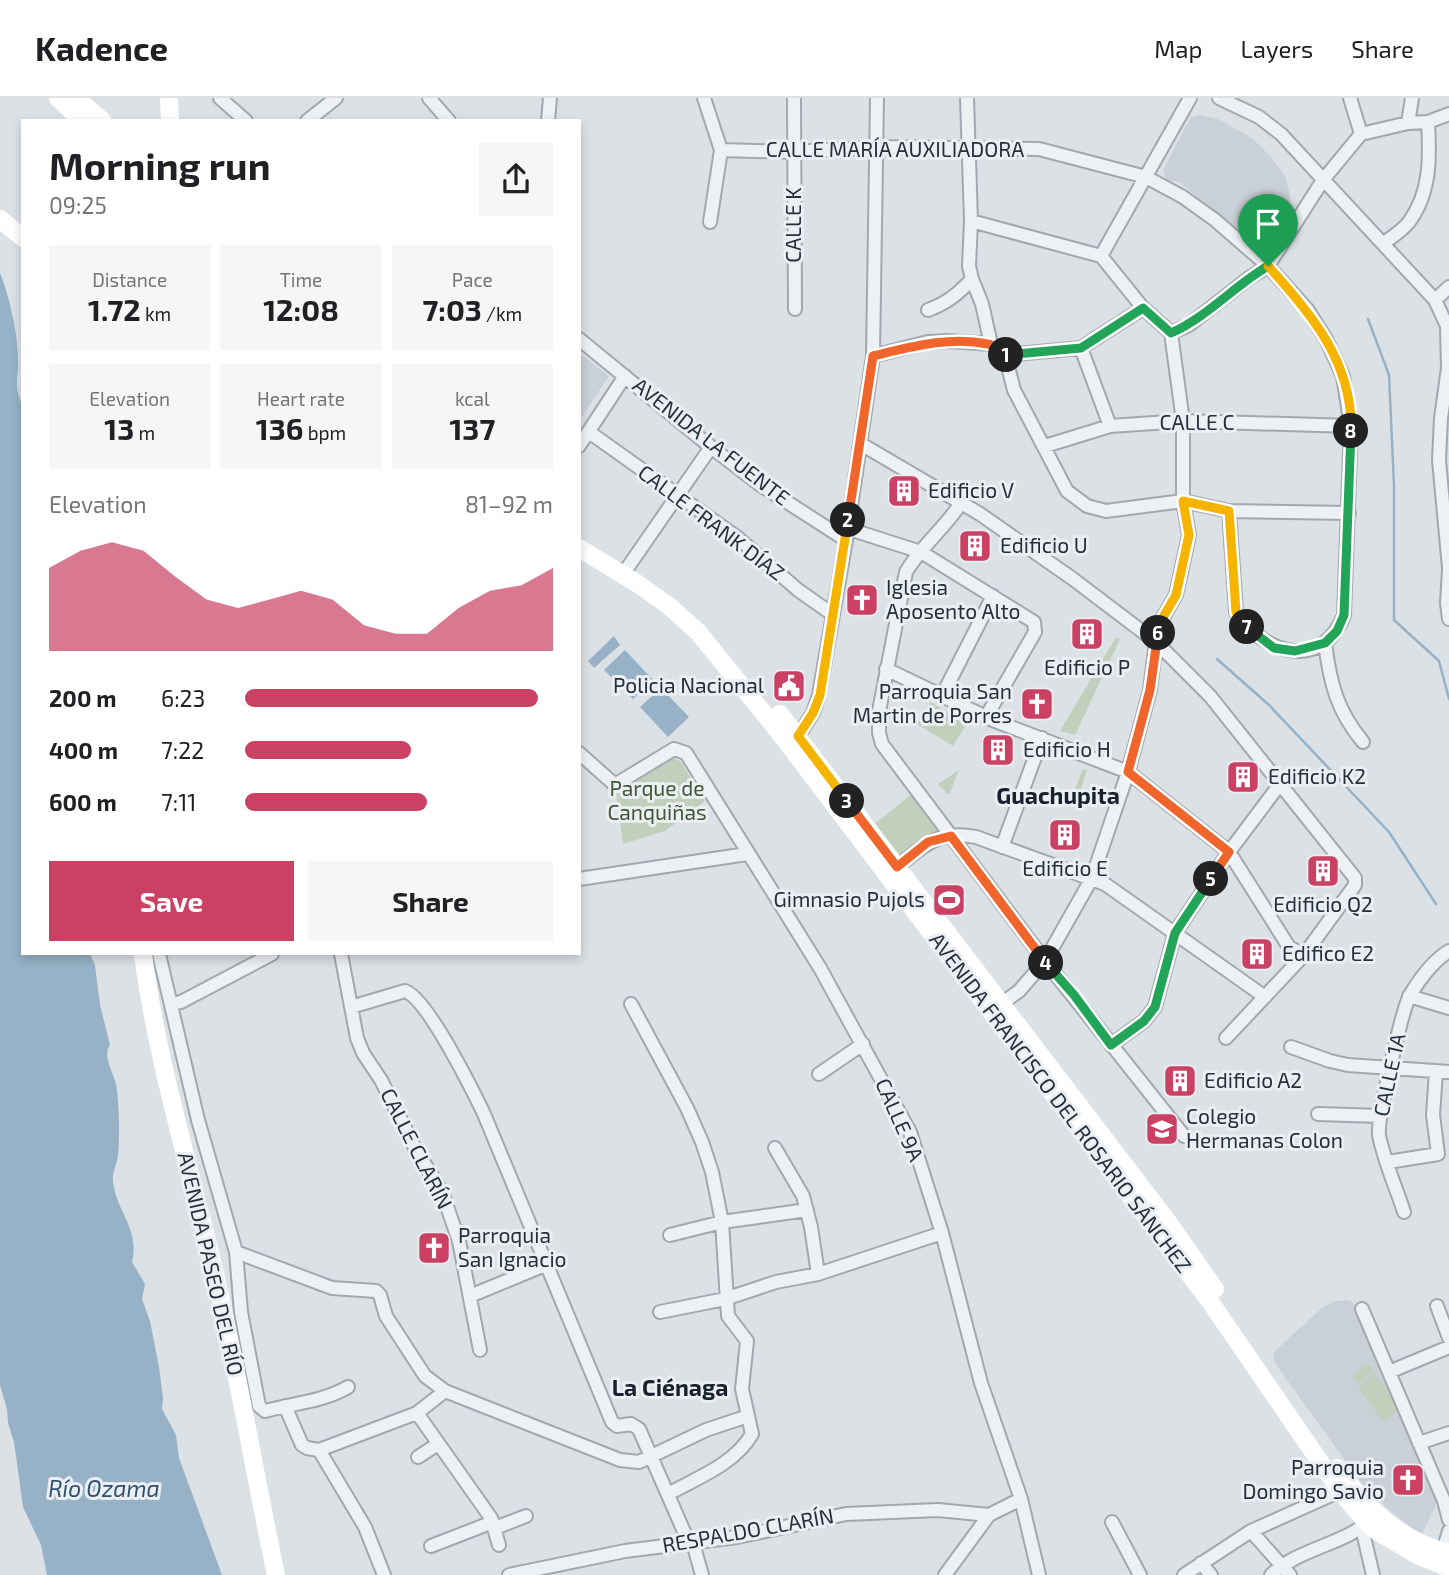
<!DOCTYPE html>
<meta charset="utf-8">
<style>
:root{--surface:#fff;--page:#f6f6f6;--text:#202124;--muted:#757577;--line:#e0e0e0;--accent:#ca4163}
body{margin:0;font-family:"Exo 2",sans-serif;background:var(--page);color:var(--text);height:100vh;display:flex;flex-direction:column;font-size:26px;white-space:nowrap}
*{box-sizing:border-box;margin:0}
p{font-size:23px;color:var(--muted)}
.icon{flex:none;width:38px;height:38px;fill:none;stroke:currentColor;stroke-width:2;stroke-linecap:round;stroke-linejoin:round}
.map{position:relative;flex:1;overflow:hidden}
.details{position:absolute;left:21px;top:21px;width:560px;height:836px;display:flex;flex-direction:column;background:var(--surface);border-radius:0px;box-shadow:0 4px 10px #0003}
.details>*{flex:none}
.pin{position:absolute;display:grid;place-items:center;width:60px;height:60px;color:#fff;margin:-72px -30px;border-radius:50% 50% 50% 0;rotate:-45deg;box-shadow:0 0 7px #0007}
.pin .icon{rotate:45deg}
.km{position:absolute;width:35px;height:35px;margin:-18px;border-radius:50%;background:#222;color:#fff;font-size:19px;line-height:35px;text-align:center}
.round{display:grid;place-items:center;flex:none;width:74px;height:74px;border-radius:0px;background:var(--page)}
.head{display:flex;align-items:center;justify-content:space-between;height:119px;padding:0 28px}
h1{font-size:38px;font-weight:700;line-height:52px}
.metrics{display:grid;grid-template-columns:repeat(3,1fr);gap:10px;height:119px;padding:7px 28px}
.metrics div{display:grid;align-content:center;border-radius:0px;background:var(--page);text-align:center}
.metrics b{font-size:30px;font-weight:700}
.metrics small{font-size:19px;font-weight:400}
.metrics p{font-size:19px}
.chart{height:196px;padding:14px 28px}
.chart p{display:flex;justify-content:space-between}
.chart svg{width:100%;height:126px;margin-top:7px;fill:var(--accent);opacity:.7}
.cta{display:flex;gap:14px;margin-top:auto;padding:14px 28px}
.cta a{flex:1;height:80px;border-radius:0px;background:var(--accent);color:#fff;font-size:28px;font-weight:700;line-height:80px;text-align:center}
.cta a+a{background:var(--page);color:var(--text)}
ul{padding:0 28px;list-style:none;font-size:23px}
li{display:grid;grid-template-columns:112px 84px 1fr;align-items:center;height:52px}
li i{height:18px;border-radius:9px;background:var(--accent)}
header{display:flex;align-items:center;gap:42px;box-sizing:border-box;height:98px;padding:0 35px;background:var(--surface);border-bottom:2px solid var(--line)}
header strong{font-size:33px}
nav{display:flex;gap:38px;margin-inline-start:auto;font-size:24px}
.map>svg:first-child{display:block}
.built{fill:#cad0d7}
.green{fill:#c3cfbd}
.water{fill:#97b2c6}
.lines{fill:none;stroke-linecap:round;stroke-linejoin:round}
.stream{stroke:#97b2c6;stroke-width:2.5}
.street-casing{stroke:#a2a8af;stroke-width:16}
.street{stroke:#eef1f4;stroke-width:12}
.secondary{stroke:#fff;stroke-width:18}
.split-1-casing{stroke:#fff;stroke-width:14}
.split-2-casing{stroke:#fff;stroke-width:14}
.split-3-casing{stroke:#fff;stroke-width:14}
.split-4-casing{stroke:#fff;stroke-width:14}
.split-5-casing{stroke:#fff;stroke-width:14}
.split-6-casing{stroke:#fff;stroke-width:14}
.split-7-casing{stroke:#fff;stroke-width:14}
.split-8-casing{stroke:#fff;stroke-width:14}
.split-9-casing{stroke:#fff;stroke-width:14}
.split-1{stroke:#22a559;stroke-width:9}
.split-2{stroke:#f0652b;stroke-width:9}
.split-3{stroke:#f5b400;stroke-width:9}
.split-4{stroke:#f0652b;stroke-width:9}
.split-5{stroke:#22a559;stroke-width:9}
.split-6{stroke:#f0652b;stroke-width:9}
.split-7{stroke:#f5b400;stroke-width:9}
.split-8{stroke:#22a559;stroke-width:9}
.split-9{stroke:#f5b400;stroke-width:9}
.labels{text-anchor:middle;stroke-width:6;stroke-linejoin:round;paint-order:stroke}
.street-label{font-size:21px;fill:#26303b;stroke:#ebeff4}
.poi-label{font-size:21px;fill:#26303b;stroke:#ebeff4;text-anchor:start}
.park-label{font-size:21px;fill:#3e5734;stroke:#ebeff4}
.neighbourhood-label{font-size:23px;font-weight:bold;fill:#18212c;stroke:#ebeff4}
.water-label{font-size:23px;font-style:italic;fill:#31526e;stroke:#ebeff4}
</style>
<header>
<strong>Kadence</strong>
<nav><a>Map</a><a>Layers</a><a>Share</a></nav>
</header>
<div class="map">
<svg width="1449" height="1477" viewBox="0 0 1449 1477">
<rect width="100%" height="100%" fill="#dce1e6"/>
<path class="built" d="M1200,17l18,4 34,19 18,18 15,20 5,19 -2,12 -11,25 -11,7 -12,4 -75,-61 -13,-2 -3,-10 28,-53z
M579,255l30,23 -30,45z
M1349,1202l9,7 82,189 -19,40 -53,-44 -94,-130v-10l48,-44 13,-7z"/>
<path class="green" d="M1116,539l4,2 -45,96 -15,-4z
M931,604l35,23 -13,21 -36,-22z
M674,660l7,4 24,39 -40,30 -42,13 -7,-51z
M1083,671l4,1 -12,36 -6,-2z
M959,672l-10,25 -11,-11z
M913,695l26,37 -44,33 -24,-36z
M1369,1266l5,8 -16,11 -6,-8z
M1375,1275l25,36 -16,14 -26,-36z"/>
<path class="water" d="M0,175c10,25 19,65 18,92 -1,19 -3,24 5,42v547h67l5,11 5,40 10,40c-9,12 6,30 7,45 2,21 3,44 1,65 -1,9 -6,17 -5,26 3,31 27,47 19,81l13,22 -3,15 8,22 9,46 4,31 -1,11 14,26 3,23 43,117h-175l-6,-30 -18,-38 -9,-65 -6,-19 -1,-14 -7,-24z
M614,538l6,9 -26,23 -6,-7z
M625,552l28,30 -20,19 -29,-29z
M661,590l28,29 -21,20 -28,-30z"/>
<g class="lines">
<path class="stream" d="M1368,221l21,56 5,111v134l45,41 10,38
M1217,561l52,46 120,127 47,72"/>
<defs>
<path id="street" d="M220,0l26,23
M429,0l20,23
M704,0l17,52 -11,72
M794,0l1,211
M967,0l4,123 -2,45 3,13 10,25 9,40 14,11 9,35 53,101 20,15 19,5 77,-10 46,10 120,2
M1219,0l40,19 22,17 154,166 12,26 1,42 -7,50 -2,42 10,108
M1350,0l11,36
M307,23l29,-23
M548,23l2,-23
M1408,25l4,-25
M1361,36l47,-11 20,-1 21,-8
M721,52l74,2 82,-5 162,2 107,28 37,20 32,23 53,46 39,43 19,30 17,37 8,50 -7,189c-22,57 -81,39 -108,-3l-7,-101
M971,123l130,35 42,52 28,25 12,88v80l6,34 -13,60 -14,24 -6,23 -6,48 -22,82 -36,106 -47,83 -26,30 -22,16
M1384,145c8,-6 19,-13 25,-21 22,-30 21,-65 19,-100
M1101,158l89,-158
M1435,202l14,-13
M928,212c19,-7 30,-16 44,-31
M1171,235l18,-8 60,-47 19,-12 55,-86 38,-46
M579,241l132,108 48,37 87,56
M1081,250l29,78
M1005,257l76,-7 62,-40
M873,258l55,-14 21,-1 42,3
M589,334l149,106 60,52 34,24
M861,346l119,70 93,65 83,63 54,54 145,182v7l-51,70 -78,83
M579,348l46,-70
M1045,348l65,-20 73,-5 168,5
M961,405c-16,25 -40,43 -55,69l-27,139v22l3,11 163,217 139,175
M846,430l75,24 113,70 1,10 -49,85
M628,469l83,-120
M1449,471l-2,34 2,16
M1325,545c5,40 12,68 38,99
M886,571l104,50 138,53 101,80 60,95 15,8
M942,598l51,-100
M795,643l18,-28 6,-18 27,-155 27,-184 4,-258
M579,655l35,31 4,-1 56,-34 12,4 134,215 90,164 32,101 39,150 40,116 18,76
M1002,749l40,-109
M897,769c27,-22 42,-37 79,-30l129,47 160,113
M579,781l168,-25
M159,856l39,166 38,132 5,60 18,94 6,5c29,-8 57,-9 83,-24
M341,856l16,84 6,15 18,27 35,70 26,42 17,49 21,109
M1409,898l40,12
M172,906l9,-2 91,-48
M631,906l56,104 15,34 10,30 10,50 6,94 19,25 -5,48 10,45c-17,30 -55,44 -84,60
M351,909l54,-16c22,7 67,98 79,123l128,308 5,4 14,-2 8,5 50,114
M1111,947l33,-24 11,-14 20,-74 54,-81 51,-68
M1291,949l39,14 18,4 101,7
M819,976l44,-30
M1318,1016l62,2
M775,1050l28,48 8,31 7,47
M1388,1064l50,-8 -5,-39 3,-44
M1404,1114c-8,-25 -20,-51 -25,-77 -2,-16 23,-125 31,-140 9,-15 24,-35 39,-44
M670,1137l52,-13 85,-12
M236,1154l96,36 44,3 4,4 6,21 39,60 20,15 175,69 19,2 67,-32 42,-14
M470,1198l75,-31
M1437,1208l12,32
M1362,1211l82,192 5,19
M660,1214l65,-13 51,-17 42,-8 124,-41
M1389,1274l60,-25
M285,1308l17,39 5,3 12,2 98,-37 28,-22
M417,1315l74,105 8,27
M1419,1345l30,-10
M319,1352l46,77 19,48
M418,1359l20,-13
M1112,1424l28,53
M495,1430l31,-12
M1362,1430l11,47
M1251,1433l39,44
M693,1445l9,32
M431,1448l62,-24
M1443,1453l6,-20
M1201,1465l10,12
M509,1477l116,-24 112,-14 109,-23 92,-4 51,5
M945,1477l44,-60 32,-16
M1184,1477l67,-44 89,-40
M1271,1477c29,-28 77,-31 99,-56"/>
</defs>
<use href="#street" class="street-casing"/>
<use href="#street" class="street"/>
<path class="secondary" d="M58,0l24,23
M76,0l27,23
M169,0l1,23
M0,121l23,19
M579,450l59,36 31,22 29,26 85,105 426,563 131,191 27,32 11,9 41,24 30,12
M780,616l388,508 47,67
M143,856c14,108 47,213 72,320 23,100 40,201 61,301
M1337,1370c28,39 65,74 112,85"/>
</g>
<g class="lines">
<defs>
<path id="split-1" d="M1006,257l75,-7 62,-40 28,25c36,-16 63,-47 97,-67"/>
<path id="split-2" d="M848,422l25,-164c38,-9 75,-20 115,-12 7,1 12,8 18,11"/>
<path id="split-3" d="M847,703l-49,-65 15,-23 7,-18 28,-175"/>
<path id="split-4" d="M847,703l50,66 31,-25 23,-6 95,127"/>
<path id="split-5" d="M1046,865l28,32 37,50 33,-24 11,-14 20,-74 36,-54"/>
<path id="split-6" d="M1158,535l-8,57 -22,82 101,80 -18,27"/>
<path id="split-7" d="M1158,535l4,-14 14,-24 13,-60 -6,-34 46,10 7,101 11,15"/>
<path id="split-8" d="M1247,529l27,21 21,3 30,-8 12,-12 7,-16 7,-184"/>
<path id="split-9" d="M1268,168c43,47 85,97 83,165"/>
</defs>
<use href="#split-1" class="split-1-casing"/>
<use href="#split-2" class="split-2-casing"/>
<use href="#split-3" class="split-3-casing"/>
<use href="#split-4" class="split-4-casing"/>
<use href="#split-5" class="split-5-casing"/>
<use href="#split-6" class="split-6-casing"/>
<use href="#split-7" class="split-7-casing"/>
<use href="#split-8" class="split-8-casing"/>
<use href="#split-9" class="split-9-casing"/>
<use href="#split-1" class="split-1"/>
<use href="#split-2" class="split-2"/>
<use href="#split-3" class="split-3"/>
<use href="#split-4" class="split-4"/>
<use href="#split-5" class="split-5"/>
<use href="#split-6" class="split-6"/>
<use href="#split-7" class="split-7"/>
<use href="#split-8" class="split-8"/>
<use href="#split-9" class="split-9"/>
</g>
<defs>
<symbol id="building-square" viewBox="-11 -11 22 22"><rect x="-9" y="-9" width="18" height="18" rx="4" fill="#ca4163" stroke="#ebeff4"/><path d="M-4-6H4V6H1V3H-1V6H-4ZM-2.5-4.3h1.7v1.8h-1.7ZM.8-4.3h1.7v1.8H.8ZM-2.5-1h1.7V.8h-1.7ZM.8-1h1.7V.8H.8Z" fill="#fff"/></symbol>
<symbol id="church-square" viewBox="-11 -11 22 22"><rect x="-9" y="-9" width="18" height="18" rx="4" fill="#ca4163" stroke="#ebeff4"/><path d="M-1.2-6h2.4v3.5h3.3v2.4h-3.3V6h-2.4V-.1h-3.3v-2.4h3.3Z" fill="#fff"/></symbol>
<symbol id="civic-square" viewBox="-11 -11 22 22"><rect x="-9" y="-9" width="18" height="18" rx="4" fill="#ca4163" stroke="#ebeff4"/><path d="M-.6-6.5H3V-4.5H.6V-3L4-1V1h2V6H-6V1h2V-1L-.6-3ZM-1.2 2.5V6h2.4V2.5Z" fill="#fff"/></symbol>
<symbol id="stadium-square" viewBox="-11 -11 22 22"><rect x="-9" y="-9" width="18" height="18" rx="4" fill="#ca4163" stroke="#ebeff4"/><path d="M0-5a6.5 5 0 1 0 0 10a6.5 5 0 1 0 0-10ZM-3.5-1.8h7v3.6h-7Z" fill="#fff"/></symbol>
<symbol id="school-square" viewBox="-11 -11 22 22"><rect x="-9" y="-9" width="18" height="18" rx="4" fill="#ca4163" stroke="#ebeff4"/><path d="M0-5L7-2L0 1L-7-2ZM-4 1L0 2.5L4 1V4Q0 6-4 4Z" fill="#fff"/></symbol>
</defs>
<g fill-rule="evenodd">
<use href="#building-square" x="885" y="374" width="38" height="38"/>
<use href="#building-square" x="956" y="429" width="38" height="38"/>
<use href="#church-square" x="843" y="483" width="38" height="38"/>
<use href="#building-square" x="1068" y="517" width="38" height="38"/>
<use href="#civic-square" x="770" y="569" width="38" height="38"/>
<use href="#church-square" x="1018" y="587" width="38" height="38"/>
<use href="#building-square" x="979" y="633" width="38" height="38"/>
<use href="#building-square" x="1224" y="660" width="38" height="38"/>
<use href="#building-square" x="1046" y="718" width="38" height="38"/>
<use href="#building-square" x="1304" y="754" width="38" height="38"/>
<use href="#stadium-square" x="930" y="783" width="38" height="38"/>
<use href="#building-square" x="1238" y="837" width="38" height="38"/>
<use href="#building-square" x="1161" y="964" width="38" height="38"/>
<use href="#school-square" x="1143" y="1012" width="38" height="38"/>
<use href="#church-square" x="415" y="1131" width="38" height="38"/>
<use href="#church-square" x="1389" y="1363" width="38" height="38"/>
</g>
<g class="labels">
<g class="street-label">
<text x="895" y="59">CALLE MARÍA AUXILIADORA</text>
<text transform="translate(794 127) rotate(-90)" y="7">CALLE K</text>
<text x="1197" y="332">CALLE C</text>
<text transform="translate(711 344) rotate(38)" y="7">AVENIDA LA FUENTE</text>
<text transform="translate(711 425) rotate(37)" y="7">CALLE FRANK DÍAZ</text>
<text transform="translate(1390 977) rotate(-78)" y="7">CALLE 1A</text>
<text transform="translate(1060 1005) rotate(53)" y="7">AVENIDA FRANCISCO DEL ROSARIO SÁNCHEZ</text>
<text transform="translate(899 1022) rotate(66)" y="7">CALLE 9A</text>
<text transform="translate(416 1051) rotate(63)" y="7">CALLE CLARÍN</text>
<text transform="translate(210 1166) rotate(77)" y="7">AVENIDA PASEO DEL RÍO</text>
<text transform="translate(748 1433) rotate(-10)" y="7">RESPALDO CLARÍN</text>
</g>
<g class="poi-label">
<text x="928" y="400">Edificio V</text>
<text x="1000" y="455">Edificio U</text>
<text x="886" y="497">Iglesia<tspan x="886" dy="24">Aposento Alto</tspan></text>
<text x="1087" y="577" text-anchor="middle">Edificio P</text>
<text x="764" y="595" text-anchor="end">Policia Nacional</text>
<text x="1012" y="601" text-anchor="end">Parroquia San<tspan x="1012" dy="24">Martin de Porres</tspan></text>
<text x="1023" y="659">Edificio H</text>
<text x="1268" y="686">Edificio K2</text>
<text x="1065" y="778" text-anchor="middle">Edificio E</text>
<text x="925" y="809" text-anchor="end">Gimnasio Pujols</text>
<text x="1323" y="814" text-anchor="middle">Edificio Q2</text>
<text x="1282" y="863">Edifico E2</text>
<text x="1204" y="990">Edificio A2</text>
<text x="1186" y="1026">Colegio<tspan x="1186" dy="24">Hermanas Colon</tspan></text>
<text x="458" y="1145">Parroquia<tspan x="458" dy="24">San Ignacio</tspan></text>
<text x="1384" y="1377" text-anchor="end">Parroquia<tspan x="1384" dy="24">Domingo Savio</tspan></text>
</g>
<g class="park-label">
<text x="657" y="698">Parque de<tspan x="657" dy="24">Canquiñas</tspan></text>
</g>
<g class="neighbourhood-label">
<text x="1058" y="706">Guachupita</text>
<text x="670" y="1298">La Ciénaga</text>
</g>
<g class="water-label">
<text x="104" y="1399">Río Ozama</text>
</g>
</g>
</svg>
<div class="pin" style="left:1268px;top:168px;background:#1e9e55"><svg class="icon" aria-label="arrive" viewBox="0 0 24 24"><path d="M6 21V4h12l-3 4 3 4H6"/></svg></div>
<b class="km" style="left:1006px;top:257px">1</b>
<b class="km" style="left:848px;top:422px">2</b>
<b class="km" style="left:847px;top:703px">3</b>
<b class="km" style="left:1046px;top:865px">4</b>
<b class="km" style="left:1211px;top:781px">5</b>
<b class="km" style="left:1158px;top:535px">6</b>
<b class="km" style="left:1247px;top:529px">7</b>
<b class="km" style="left:1351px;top:333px">8</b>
<section class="details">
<div class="head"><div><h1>Morning run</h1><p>09:25</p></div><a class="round"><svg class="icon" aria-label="share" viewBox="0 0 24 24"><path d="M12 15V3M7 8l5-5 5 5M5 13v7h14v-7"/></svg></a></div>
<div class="metrics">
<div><p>Distance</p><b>1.72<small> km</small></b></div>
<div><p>Time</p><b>12:08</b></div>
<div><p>Pace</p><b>7:03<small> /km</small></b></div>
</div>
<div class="metrics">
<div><p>Elevation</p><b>13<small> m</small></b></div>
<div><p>Heart rate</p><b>136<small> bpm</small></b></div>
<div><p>kcal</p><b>137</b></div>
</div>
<div class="chart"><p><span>Elevation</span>81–92 m</p>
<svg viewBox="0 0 160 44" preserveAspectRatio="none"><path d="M0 44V15L10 9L20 6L30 9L40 18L50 26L60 29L70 26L80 23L90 26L100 35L110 38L120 38L130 29L140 23L150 21L160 15V44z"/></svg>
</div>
<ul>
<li><b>200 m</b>6:23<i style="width:95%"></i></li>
<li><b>400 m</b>7:22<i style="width:54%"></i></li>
<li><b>600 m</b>7:11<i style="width:59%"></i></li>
</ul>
<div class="cta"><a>Save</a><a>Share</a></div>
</section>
</div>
